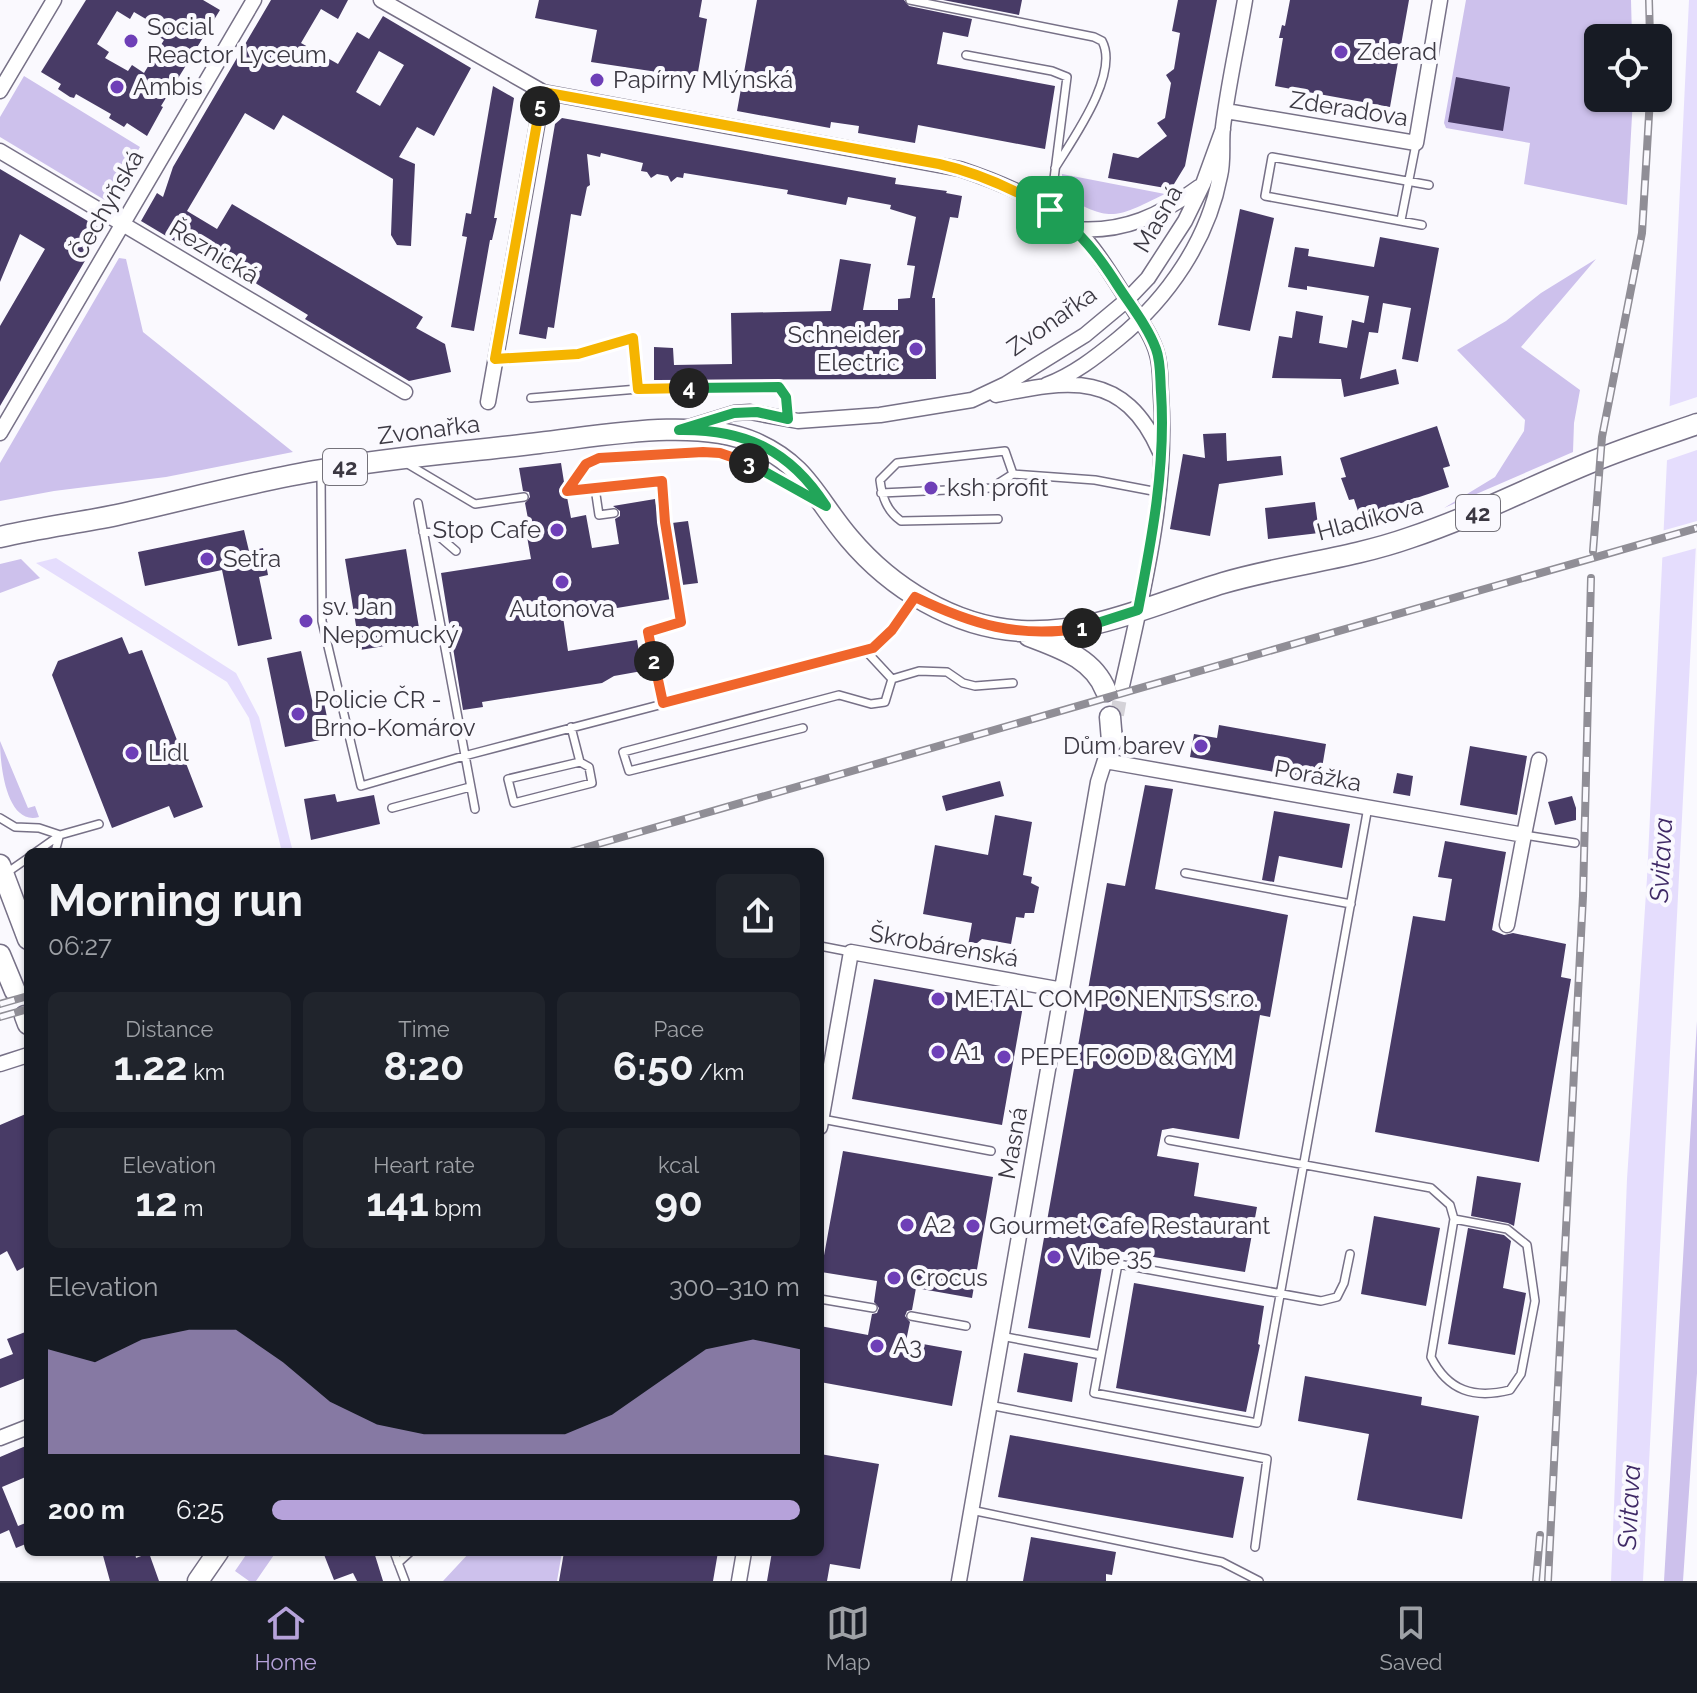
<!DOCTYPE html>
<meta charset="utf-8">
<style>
:root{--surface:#171b24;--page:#20242c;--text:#f1f3f6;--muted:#9ea1a6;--line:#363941;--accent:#b6a2da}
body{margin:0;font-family:Raleway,sans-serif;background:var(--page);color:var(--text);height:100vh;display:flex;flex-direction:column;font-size:30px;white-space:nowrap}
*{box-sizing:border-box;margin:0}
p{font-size:26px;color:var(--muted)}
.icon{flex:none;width:44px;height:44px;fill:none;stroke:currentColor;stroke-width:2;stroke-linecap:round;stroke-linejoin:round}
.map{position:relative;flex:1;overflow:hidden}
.panel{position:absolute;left:24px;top:848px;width:800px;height:708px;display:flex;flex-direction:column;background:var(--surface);border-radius:12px;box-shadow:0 2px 6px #0004}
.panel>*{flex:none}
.tools{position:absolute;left:1584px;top:24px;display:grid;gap:16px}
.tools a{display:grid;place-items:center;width:88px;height:88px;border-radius:12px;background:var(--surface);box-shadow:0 2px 6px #0004;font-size:40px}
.pin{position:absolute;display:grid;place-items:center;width:68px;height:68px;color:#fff;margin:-34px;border-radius:16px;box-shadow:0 4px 12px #0006}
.km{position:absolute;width:40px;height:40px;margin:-20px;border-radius:50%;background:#222;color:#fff;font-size:22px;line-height:40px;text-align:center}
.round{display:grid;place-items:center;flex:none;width:84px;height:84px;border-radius:12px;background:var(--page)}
.overview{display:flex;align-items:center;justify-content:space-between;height:136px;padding:0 24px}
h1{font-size:44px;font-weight:700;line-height:60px}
.metrics{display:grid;grid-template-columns:repeat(3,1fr);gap:12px;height:136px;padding:8px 24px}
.metrics div{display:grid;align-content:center;border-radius:12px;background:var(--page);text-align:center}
.metrics b{font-size:40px;font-weight:700}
.metrics small{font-size:22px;font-weight:400}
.metrics p{font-size:22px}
.chart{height:224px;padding:16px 24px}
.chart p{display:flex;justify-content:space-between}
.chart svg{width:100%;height:144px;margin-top:8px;fill:var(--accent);opacity:.7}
ul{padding:0 24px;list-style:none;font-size:26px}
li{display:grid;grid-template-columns:128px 96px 1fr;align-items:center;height:60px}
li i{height:20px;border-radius:10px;background:var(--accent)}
.menu{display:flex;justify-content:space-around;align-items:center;height:112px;border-top:2px solid var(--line);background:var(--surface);font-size:22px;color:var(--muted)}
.menu a{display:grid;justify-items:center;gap:4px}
.menu .current{color:var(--accent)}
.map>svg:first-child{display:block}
.green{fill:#cdc1ec}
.water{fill:#e5ddfd}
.pier{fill:#faf9fe}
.building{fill:#483b66;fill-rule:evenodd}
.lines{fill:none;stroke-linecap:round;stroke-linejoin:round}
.street-tunnel{stroke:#d4d2d8;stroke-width:14;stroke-dasharray:14 7;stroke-linecap:butt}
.lane-casing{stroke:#777187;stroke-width:10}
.street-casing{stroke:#777187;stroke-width:17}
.primary-casing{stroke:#777187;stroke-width:23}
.lane{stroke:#fff;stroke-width:7}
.street{stroke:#fff;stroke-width:14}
.primary{stroke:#fff;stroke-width:20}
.rail-casing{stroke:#908e96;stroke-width:8}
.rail{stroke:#faf9fe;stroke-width:5;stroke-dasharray:15;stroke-linecap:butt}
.split-1-casing{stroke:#fff;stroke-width:16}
.split-2-casing{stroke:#fff;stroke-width:16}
.split-3-casing{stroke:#fff;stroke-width:16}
.split-4-casing{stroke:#fff;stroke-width:16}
.split-5-casing{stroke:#fff;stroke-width:16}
.split-6-casing{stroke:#fff;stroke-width:16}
.split-1{stroke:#22a559;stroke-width:10}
.split-2{stroke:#f0652b;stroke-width:10}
.split-3{stroke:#f0652b;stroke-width:10}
.split-4{stroke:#22a559;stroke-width:10}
.split-5{stroke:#f5b400;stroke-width:10}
.split-6{stroke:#f5b400;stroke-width:10}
.poi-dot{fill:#6e3fb7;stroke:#faf9fe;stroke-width:3}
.labels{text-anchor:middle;stroke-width:8;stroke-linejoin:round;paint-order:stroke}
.shield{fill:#faf9fe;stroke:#74727a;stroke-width:2}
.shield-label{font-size:22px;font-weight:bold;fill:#3b3842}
.poi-label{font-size:24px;fill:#3b3842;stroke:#faf9fe;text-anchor:start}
.street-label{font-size:24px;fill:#3b3842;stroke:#faf9fe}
.water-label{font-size:26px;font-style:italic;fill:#3f2966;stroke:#faf9fe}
</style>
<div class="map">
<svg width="1697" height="1581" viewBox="0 0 1697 1581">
<rect width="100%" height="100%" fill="#faf9fe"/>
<path class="green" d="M1466,0h165l1,38h-34v60h35l-6,107 -103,-21 6,-41 -84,-15 -2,-5z
M24,76l116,71 -32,55 -108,-65v-20z
M1062,174l103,20c-50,24 -53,29 -103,1z
M119,258l7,1 17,73 150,120 -127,25 -112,14 -54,10v-38z
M1596,259l-75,88 59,43 -6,33 -1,29 -129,56 51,-31 29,-46 1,-11 -68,-70 49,-29 35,-28z
M21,559l19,19 -40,15v-29z
M0,741l28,67 7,-2 4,11c-33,9 -39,-53 -39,-76z
M1697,1021v352l-14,208h-19z
M248,1552h28l-20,29h-7l-14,-10z
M470,1552h92l-5,29h-114z"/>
<path class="water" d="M1689,0h8v524l-54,1057h-32l16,-402 20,-301z
M56,558l180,115 23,44 34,135h-11l-33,-134 -22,-36 -191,-119z"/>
<path class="pier" d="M1697,397v53l-35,12 2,-54z
M1697,521v27l-40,11 1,-27z"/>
<path class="building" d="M86,0h117l17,10 -59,96 2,1 -16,29 -20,-13 -3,4 -15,-9 2,-4 -35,-20 -2,4 -4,-1 -12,-8 3,-5 -20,-12zM117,11l13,8 4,-7 22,13 -4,7 12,8 -20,33 -12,-8 -4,6 -23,-13 4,-6 -12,-8z
M271,0h77l-10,19 -17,-10 -20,34 37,21 19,-32 12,7 14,-23 88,52 -37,68 -17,-9 -18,30 16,7 -4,82 -14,-1 -6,-10 2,-56 -110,-64 -9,15 -29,-17 -58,98 30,18 15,-25 191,113 -7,11 29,16 6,28 -42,9 -104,-62 3,-4 -107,-65 -3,5 -57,-34 16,-28 6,4 10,-30zM379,51l25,14 -24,41 -24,-14z
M539,0h163l-3,17 8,2 -10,59 -106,-16 6,-32 -62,-12z
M757,0h147l5,6 63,13 -4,18 -25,-5 -6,32 118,22 -10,63 -127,-24 -3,18 -57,-10 1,-7 -28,-4 -1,6 -93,-17z
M943,0h79l-3,15z
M1178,0h39l-32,166 -14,23 -63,-11 5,-25 25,5 29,-22 -10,-13 8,-5 6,-35 -5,-8 8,-6 6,-36 -8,-2z
M1290,0h119l-19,107 -115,-21 8,-48h-4l3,-13 3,1z
M1456,77l54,10 -7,44 -55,-9z
M493,86l21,12 -20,120h3l-5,22h-2l-16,91 -23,-4 16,-90 -5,-1 4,-23 5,1z
M562,118l334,60 -1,6 52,7 -1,2 16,3 -4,22 -8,-1 -18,81h3l1,81 -282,1v-33l19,1 1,17 58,-1 -1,-51 100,-2 9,-52 31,5 -8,46h35v-11l12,-1 5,-32 -8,-1 9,-48 -26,-8 1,-4 -43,-8 -2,8 -59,-11 1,-4 -104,-17 -1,5 -6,-1 -6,5 -3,-6 -11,-2 -6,4 -4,-6 -6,-1 2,-8 -42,-10 -1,4 -13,-3 3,31 -3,2 -6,29 -10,-2 -17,114 -6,-1 -2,12 -27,-5 36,-210z
M0,169l103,61 -103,176v-80l45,-77 -25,-15 -20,48z
M1240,209l34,9 -24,113 -32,-6z
M1380,237l59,11 -21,114 -16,-3 9,-51 -28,-5 -5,30 -9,-1 -9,47 36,-10 3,15 -55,13 -3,-18 -69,-1 7,-42 13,2 4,-27 27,5 -4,27 28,5 5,-28 12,3 5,-27 -62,-10v4l-19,-3 7,-40 14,2 -1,7 66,11z
M1437,426l13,40 -7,2 6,19 -89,30 -6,-18 -5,1 -8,-22 5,-1 -6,-19z
M1226,433l1,28 54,-5 2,19 -64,9 -9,52 -40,-7 13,-75 22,4 -2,-24z
M561,463l3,19 -4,11 7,4 4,21 15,-3 6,33 27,-4 -4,-25 5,-3v-5l-7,-5 42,-7 16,100 -108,18 5,34 69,-11 5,31 -28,5 -12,7 -120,19 1,5 -20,3 -22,-137 90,-14 -6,-34 4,-1 -4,-21 5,-6 -1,-5 -6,-1 -4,-23z
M1315,502l4,31 -51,6 -3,-31z
M688,521l10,62 -16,2 -10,-62z
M244,530l5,21 14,-3 5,27 -9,2 13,62 -34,7 -16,-76 -77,16 -7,-34z
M406,549l15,91 -61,10 -15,-91z
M122,637l7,17 13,-4 61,157 -29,11 -5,-12 -57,22 -60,-153 6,-14z
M301,651l11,49 11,-2 4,19 -11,2 4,21 -35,7 -18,-89z
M1219,725l107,19 -6,36 -130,-23 4,-23 23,4z
M1470,746l57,10 -10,59 -57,-10z
M1397,773l16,3 -3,20 -17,-3z
M1000,781l4,15 -58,15 -4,-15z
M1145,785l28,4 -18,100 133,26 -18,102 -10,-2 -21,124 -66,-11 -11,2 -5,26 42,7 -5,33 63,11 -12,65 -140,-23 -15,89 -62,-10 79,-445 18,3z
M335,794l2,8 37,-7 6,29 -69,16 -7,-41z
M1572,796l4,12v12l-21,5 -7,-23z
M1274,811l76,13 -8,44 -63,-12 -5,26 -12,-2z
M995,815l37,7 -9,53 9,2 -1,6 8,4 -5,26h-9l-1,5 -8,-1 -5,27 -29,-5 -15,12 5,-28 -49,-9 12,-69 53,10z
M1445,841l61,11 -14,78 12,5 9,-2 53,11 -5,33 10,2 -32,183 -164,-30 38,-216 32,5 7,-42 -14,-2z
M874,979l149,27 -21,119 -150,-26z
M28,1113v152l-11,6 -10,-20 -7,4v-130z
M843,1151l150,26 -21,121 -56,-10 -4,22 -5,1 -2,5 5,6 -4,19 56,10 -10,55 -132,-24v-56l48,9 4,-21 5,-1 2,-5 -5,-6 3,-21 -56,-9z
M1477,1176l44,7 -7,43 -6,-3 -37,-7z
M1374,1216l66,12 -14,78 -65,-12z
M1468,1228l36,7 7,6 -8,47 23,5 -11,62 -67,-11z
M1134,1283l130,23 -6,38 2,1 -14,67 -130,-24z
M28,1331v46l-28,11v-29l13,-5 -6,-15z
M1024,1353l54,10 -6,39 -55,-10z
M1305,1376l117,21 -1,8 58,11 -17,103 -105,-19 12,-66 -71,-13z
M1010,1435l234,42 -11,61 -235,-41z
M28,1445v31l-26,11 16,39 10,-4v21l-12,5 -7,-18 -9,4v-77z
M820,1454l59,10 -19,105 -30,-5 -3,17h-60l5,-29h48z
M1031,1537l85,15 -4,23 -6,-1v7h-83z
M102,1552h33l1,6 13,-5 10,28h-49z
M323,1552h51l9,29h-26l-4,-8 -19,7z
M564,1552h154l-5,29h-154z"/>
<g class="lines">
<path class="street-tunnel" d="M1117,715l5,-29"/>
<defs>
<path id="lane" d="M910,0l184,37 8,4c18,33 -30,99 -47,127
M966,55l86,16 15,6 -17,133
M1401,220l15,-76
M1422,225l-157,-29 7,-39 157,28
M495,359l83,-5 55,-16 5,51
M531,398l107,-9 141,-2 8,14 1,18
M406,463l69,41 49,-7
M321,474l1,147 39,165 103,-30 402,-105 20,-14 28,-38
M595,488l4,27 15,-2
M566,491l20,-27 13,-6 104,-6c41,4 73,25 107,45
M567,491l95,-10 3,41 16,100 -33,10 15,71
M881,493l110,-5 22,-14 82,6 63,12
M418,503l57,306
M998,519l-97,2c-14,-10 -19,-24 -21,-41l17,-17 108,-12 8,23
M423,532l12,1 21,18
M892,679l27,-8 28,1 16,11 12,3 38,-3
M571,727l9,35 -72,17 6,24 78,-20 -3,-16 -9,-5
M803,728l-174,43 -6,-19 216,-57 32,9 14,-2 7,-23 -26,-28
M392,808l78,-21
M0,818l15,9 24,1 21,7
M1524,835l51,8
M36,852l24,-17 39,-11
M55,852l4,-15
M1185,873l166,31
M5,874l23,-16
M820,946l31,6
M822,1119l169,32
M1169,1140l262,48 19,17 4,14 -23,138c17,34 43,42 79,33l11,-16 14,-73 -8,-56 -20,-16 -53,-10
M820,1299l53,9
M911,1316l55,10
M1001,1336l100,19 -7,38 163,30 111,-616
M1101,1355l17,-91 203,37 16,-4 7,-14 6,-29
M989,1405l278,54 -12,88
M971,1510l251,52 37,19
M394,1552l11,29
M398,1563l12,-11"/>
<path id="street" d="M381,0l162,92 417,77c45,15 93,35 126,71 16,18 28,40 42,61 10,16 24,34 29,53 4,13 3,28 4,42 7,97 -18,197 -39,290
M0,91l54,-91
M1226,111l190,32 24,-143
M0,151l405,241
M1075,229c49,4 86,-14 124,-42
M1046,385c27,-10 50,-28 72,-46 50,-41 90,-99 102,-163 4,-16 1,-33 3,-49 5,-42 15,-85 22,-127
M996,395c73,-15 128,-25 164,57
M488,402l55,-310
M692,426l42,-13 16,-1 48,9 82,-6 92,-15 34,-16 79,-49 42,-35 21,-22 37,-57 18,-37 20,-55
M0,433l254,-433
M1105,761l419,74 15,-75
M1507,925l17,-90
M0,1064l28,-9
M820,1127l31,-175 212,38
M0,1438l28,-11
M739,1581l5,-29
M959,1581l139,-799 16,-50"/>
<path id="primary" d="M0,537c39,-9 78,-14 117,-22 68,-15 136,-34 204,-45 72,-13 145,-18 218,-27 62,-7 157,-26 216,0 52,23 60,55 94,95 42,50 105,89 172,93 71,4 135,-28 202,-48 61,-18 126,-24 186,-45 64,-21 123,-52 185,-77 34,-14 69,-25 103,-37
M1029,636c31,12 64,22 77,55
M1110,717l2,24
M0,865l28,74
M0,955l15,36
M25,1016l3,8
M198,1581l20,-29"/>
</defs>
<use href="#lane" class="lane-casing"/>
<use href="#street" class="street-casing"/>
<use href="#primary" class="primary-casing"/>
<use href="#lane" class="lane"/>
<use href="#street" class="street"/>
<use href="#primary" class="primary"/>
<defs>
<path id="rail" d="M1649,0l1,38
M1593,551l9,-114 40,-204 8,-135
M570,852l1127,-324
M0,1004l28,-8
M0,1017l28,-8
M1536,1581l4,-46
M1548,1581l35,-685 8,-318"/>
</defs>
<use href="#rail" class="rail-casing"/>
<use href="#rail" class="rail"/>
</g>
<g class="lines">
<defs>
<path id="split-1" d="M1050,210c30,21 49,46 68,76 13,20 30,41 38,63 5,13 4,29 5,43 5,73 -9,146 -23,218l-56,18"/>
<path id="split-2" d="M654,661l9,42 210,-55 19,-18 23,-33c56,27 104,42 167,31"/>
<path id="split-3" d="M654,661l-6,-29 33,-10 -16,-100 -3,-41 -95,10 19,-27 13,-6 104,-6 17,1 29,10"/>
<path id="split-4" d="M689,388l90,-1 7,10 2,22 -31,-7 -23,1 -55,17c66,-1 111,20 147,76l-77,-43"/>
<path id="split-5" d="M540,106l-45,253 83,-5 55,-16 5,51 51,-1"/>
<path id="split-6" d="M540,106l3,-14 396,72c40,9 75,25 111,46"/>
</defs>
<use href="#split-1" class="split-1-casing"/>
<use href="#split-2" class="split-2-casing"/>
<use href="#split-3" class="split-3-casing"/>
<use href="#split-4" class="split-4-casing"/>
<use href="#split-5" class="split-5-casing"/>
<use href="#split-6" class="split-6-casing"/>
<use href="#split-1" class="split-1"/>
<use href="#split-2" class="split-2"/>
<use href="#split-3" class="split-3"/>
<use href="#split-4" class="split-4"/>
<use href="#split-5" class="split-5"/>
<use href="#split-6" class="split-6"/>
</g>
<g class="poi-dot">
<circle cx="131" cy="41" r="8"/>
<circle cx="1341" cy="52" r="8"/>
<circle cx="597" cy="80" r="8"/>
<circle cx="117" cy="87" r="8"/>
<circle cx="916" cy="349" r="8"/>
<circle cx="931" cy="488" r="8"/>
<circle cx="557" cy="530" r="8"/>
<circle cx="207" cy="559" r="8"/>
<circle cx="562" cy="582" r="8"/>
<circle cx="306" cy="621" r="8"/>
<circle cx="298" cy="714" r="8"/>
<circle cx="1201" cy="746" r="8"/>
<circle cx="132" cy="753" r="8"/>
<circle cx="938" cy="999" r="8"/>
<circle cx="938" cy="1052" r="8"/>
<circle cx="1004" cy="1057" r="8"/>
<circle cx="907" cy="1225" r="8"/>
<circle cx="973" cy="1226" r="8"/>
<circle cx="1054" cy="1257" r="8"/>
<circle cx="894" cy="1278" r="8"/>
<circle cx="877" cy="1346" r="8"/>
</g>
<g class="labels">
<g class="shield">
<rect x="323" y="449" width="44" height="36" rx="6"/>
<rect x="1456" y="495" width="44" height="36" rx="6"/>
</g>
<g class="shield-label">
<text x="345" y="475">42</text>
<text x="1478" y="521">42</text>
</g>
<g class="poi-label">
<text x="147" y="35">Social<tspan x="147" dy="28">Reactor Lyceum</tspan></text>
<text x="1357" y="60">Zderad</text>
<text x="613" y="88">Papírny Mlýnská</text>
<text x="133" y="95">Ambis</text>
<text x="900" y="343" text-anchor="end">Schneider<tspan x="900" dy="28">Electric</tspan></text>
<text x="947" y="496">ksh profit</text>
<text x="541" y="538" text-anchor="end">Stop Cafe</text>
<text x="223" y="567">Setra</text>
<text x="322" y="615">sv. Jan<tspan x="322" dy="28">Nepomucký</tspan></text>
<text x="562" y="617" text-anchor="middle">Autonova</text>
<text x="314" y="708">Policie ČR -<tspan x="314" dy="28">Brno-Komárov</tspan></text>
<text x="1185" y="754" text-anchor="end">Dům barev</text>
<text x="148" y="761">Lidl</text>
<text x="954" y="1007">METAL COMPONENTS s.r.o.</text>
<text x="954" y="1060">A1</text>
<text x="1020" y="1065">PEPE FOOD &amp; GYM</text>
<text x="923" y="1233">A2</text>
<text x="989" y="1234">Gourmet Cafe Restaurant</text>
<text x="1070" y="1265">Vibe 35</text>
<text x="910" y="1286">Crocus</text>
<text x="893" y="1354">A3</text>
</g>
<g class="street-label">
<text transform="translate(1349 109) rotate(9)" y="8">Zderadova</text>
<text transform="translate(107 205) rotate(-60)" y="8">Čechyňská</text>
<text transform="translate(1158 219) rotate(-60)" y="8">Masná</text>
<text transform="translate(214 252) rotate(31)" y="8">Řeznická</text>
<text transform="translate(1052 321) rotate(-35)" y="8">Zvonařka</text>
<text transform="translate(429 430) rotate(-7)" y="8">Zvonařka</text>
<text transform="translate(1370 519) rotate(-15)" y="8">Hladíkova</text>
<text transform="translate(1318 776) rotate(10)" y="8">Porážka</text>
<text transform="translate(944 946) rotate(10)" y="8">Škrobárenská</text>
<text transform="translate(1013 1143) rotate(-80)" y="8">Masná</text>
</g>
<g class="water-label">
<text transform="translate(1661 860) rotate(-87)" y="9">Svitava</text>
<text transform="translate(1629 1507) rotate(-87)" y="9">Svitava</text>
</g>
</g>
</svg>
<div class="tools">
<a><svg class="icon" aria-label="locate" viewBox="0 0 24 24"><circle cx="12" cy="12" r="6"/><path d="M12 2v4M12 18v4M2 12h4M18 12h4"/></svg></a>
</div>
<div class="pin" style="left:1050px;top:210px;background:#1e9e55"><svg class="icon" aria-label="arrive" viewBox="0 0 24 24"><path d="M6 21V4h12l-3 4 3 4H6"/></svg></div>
<b class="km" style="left:1082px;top:628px">1</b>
<b class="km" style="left:654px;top:661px">2</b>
<b class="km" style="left:749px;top:463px">3</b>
<b class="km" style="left:689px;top:388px">4</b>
<b class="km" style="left:540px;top:106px">5</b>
<section class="panel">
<div class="overview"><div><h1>Morning run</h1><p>06:27</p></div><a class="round"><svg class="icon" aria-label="share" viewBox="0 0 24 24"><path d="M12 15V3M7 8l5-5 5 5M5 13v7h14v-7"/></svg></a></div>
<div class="metrics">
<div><p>Distance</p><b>1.22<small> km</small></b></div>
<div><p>Time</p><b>8:20</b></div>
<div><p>Pace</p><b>6:50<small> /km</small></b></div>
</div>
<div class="metrics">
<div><p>Elevation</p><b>12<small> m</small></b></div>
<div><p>Heart rate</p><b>141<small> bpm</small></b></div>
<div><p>kcal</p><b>90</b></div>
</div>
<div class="chart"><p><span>Elevation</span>300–310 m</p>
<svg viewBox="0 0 160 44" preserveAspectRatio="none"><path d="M0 44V12L10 16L20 9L30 6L40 6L50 16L60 28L70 35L80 38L90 38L100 38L110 38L120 32L130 22L140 12L150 9L160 12V44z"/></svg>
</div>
<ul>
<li><b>200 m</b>6:25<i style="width:100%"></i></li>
</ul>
</section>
</div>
<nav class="menu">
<a class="current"><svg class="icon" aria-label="home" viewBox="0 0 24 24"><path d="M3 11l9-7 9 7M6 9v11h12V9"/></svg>Home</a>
<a><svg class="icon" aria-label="map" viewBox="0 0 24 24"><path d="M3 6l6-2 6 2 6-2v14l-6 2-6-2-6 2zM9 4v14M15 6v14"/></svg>Map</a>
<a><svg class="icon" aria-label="saved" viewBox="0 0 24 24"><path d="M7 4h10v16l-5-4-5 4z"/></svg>Saved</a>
</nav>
